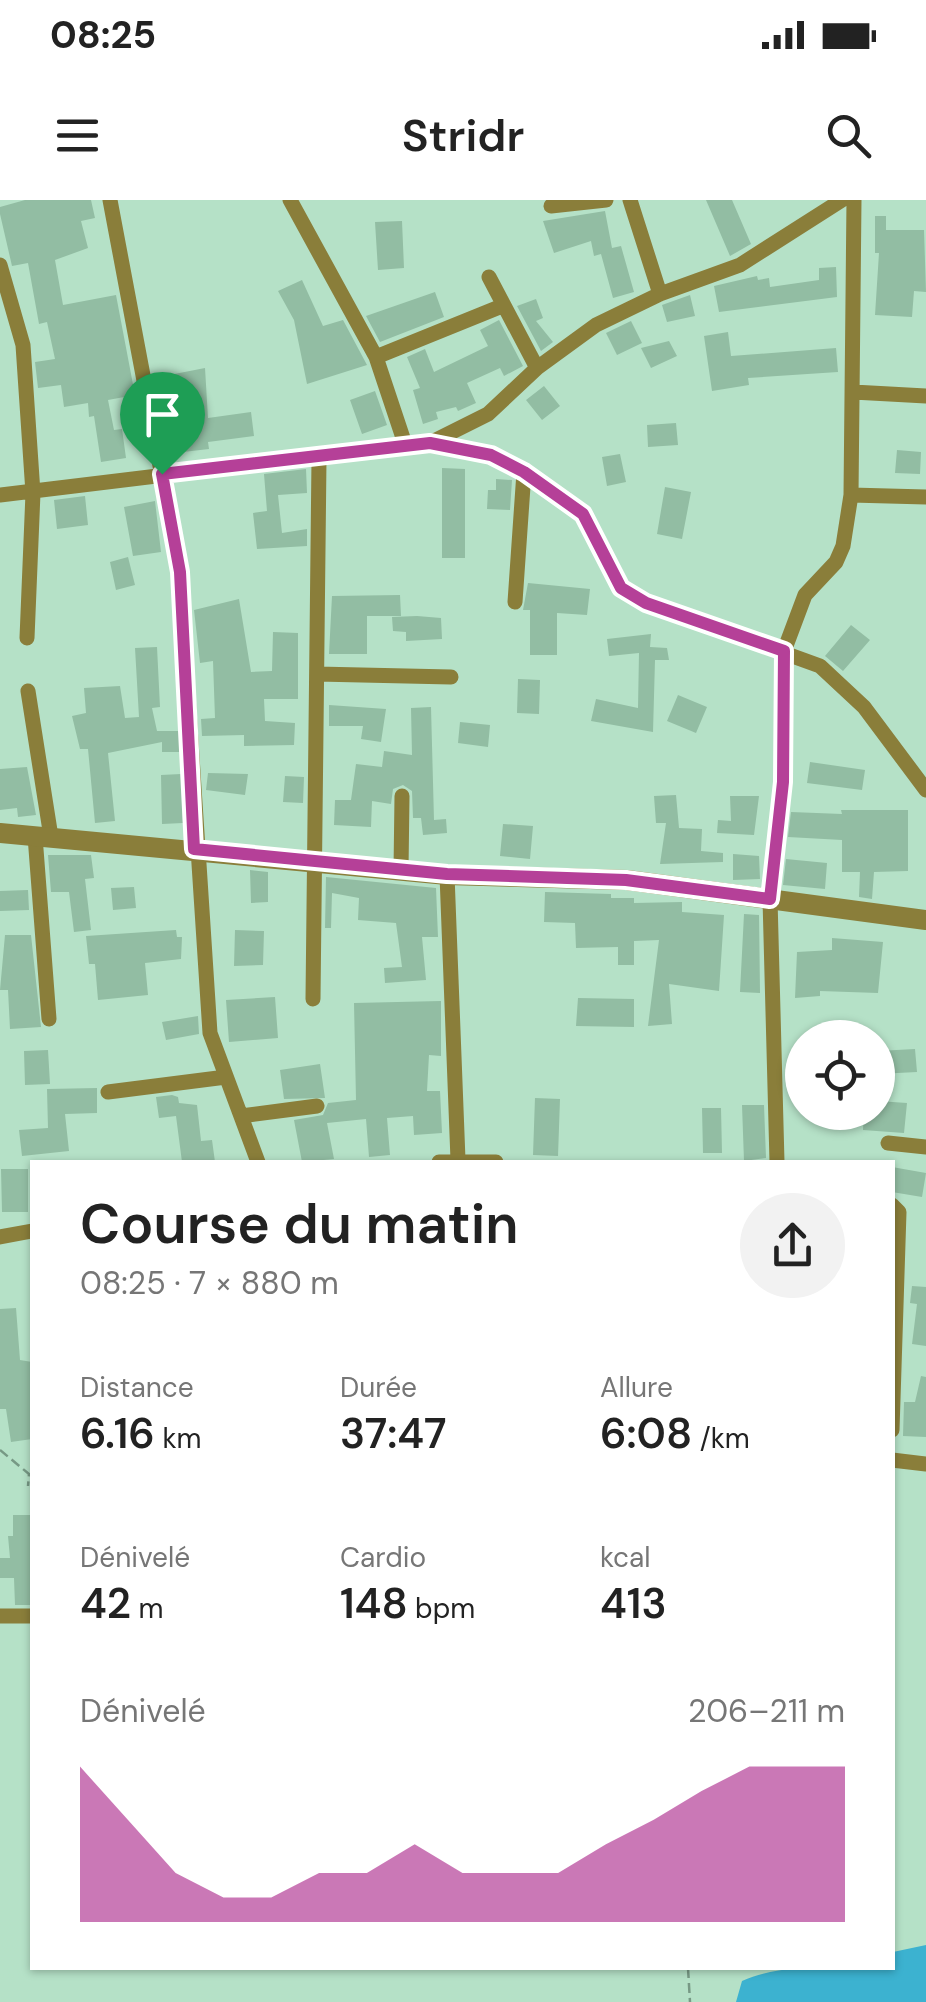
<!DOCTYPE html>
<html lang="fr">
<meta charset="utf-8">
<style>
:root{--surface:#fff;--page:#f2f2f2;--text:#222;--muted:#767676;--accent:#b54098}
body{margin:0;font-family:"DM Sans",sans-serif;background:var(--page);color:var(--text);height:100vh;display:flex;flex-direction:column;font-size:38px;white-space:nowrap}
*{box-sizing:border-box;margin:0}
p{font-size:32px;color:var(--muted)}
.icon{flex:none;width:55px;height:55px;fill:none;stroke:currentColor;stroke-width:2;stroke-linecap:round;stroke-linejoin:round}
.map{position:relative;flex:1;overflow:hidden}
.drawer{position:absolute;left:30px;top:960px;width:865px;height:810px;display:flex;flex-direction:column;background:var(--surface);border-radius:0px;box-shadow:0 2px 8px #0004}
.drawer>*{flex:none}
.fabs{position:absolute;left:785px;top:820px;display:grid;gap:20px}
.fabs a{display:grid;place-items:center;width:110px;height:110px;border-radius:50%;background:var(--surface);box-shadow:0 2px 8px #0004;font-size:50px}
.pin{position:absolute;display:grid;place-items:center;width:85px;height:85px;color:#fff;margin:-102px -42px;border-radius:50% 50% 50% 0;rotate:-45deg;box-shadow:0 0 10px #0007}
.pin .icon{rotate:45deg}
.round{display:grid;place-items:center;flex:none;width:105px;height:105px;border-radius:52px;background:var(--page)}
.head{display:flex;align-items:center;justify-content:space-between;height:170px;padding:0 50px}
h1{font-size:55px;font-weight:600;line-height:75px}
.metrics{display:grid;grid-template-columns:repeat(3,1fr);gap:15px;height:170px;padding:10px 50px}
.metrics div{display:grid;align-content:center}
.metrics b{font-size:42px;font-weight:600}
.metrics small{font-size:28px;font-weight:400}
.metrics p{font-size:28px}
.chart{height:280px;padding:20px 50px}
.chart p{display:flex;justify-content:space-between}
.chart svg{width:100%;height:180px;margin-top:10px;fill:var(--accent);opacity:.7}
.status{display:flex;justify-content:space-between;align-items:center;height:70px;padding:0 50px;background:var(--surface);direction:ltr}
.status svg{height:28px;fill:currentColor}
header{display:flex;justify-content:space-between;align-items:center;height:130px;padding:0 50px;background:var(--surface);font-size:45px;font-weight:600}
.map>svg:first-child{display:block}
.water{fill:#3cb2d0}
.building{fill:#92bda3}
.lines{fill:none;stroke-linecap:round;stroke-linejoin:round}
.path{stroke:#779985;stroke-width:2.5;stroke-dasharray:10 5;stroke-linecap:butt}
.minor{stroke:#8a7e3a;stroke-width:15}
.tertiary{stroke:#8a7e3a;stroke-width:20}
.route-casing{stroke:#fff;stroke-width:20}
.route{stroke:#b54098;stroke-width:12}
</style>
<div class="status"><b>08:25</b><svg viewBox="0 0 49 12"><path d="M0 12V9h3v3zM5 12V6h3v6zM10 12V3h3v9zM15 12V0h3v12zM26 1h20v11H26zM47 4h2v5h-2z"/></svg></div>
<header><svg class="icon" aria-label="menu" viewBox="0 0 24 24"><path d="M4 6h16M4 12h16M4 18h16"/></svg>Stridr<svg class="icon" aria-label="search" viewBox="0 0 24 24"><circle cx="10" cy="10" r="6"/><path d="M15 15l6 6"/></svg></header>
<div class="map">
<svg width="926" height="1802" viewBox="0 0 926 1802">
<rect width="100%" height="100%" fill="#b5e1c7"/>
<path class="water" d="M926,1745v57h-190l6,-21c46,-20 102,-13 150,-13l1,-16z"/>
<path class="building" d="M25,0h66l4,18 -14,3 7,27 -33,12 8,45 53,-10 19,100 -27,5 6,30 8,-1 4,29 -25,4 -7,-46 -5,1 -1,-14 -24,4 -3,-22 -23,3 -3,-26 20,-3 -8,-37 -8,2 -11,-61 -16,3 -12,-52v-7z
M706,0h26l19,44 -21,12z
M605,11l7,37 9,-2 13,46 -21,6 -12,-44 -7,2 -3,-15 -37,12 -11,-32z
M875,16h11v14h38l2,62 -12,-1 -2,26 -37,-2 4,-62h-4z
M402,21l2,47 -26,2 -3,-48z
M836,67l1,30 -118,15 -5,-26 43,-10 1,4 11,-2 1,9 49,-7v-12z
M302,80l21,46 20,-6 24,45 -60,19 -13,-64 -16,-29z
M435,92l9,25 -64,25 -14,-26z
M690,95l5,21 -28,6 -5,-17z
M536,99l7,19 -7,3 17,21 -12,9 -24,-45z
M499,120l24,46 -19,10 -4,-8 -33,15 9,20 -18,8 -2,-4 -20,5 2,7 -15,5 -10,-34 7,-2 -13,-31 18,-8 9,23 54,-26 -8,-16z
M631,121l11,22 -25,12 -11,-22z
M728,132l3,24 105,-8 2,24 -90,6 1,7 -37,6 -8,-55z
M669,141l8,15 -26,12 -10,-20z
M205,168l3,50 43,-6 3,24 -46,6 1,7 -26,3 -4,-40 -17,2 -3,-37z
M544,186l16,20 -18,14 -16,-20z
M375,191l12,34 -25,9 -12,-34z
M676,223l2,22 -30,2 -1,-22z
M897,250l24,2 -1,22 -25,-1z
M620,254l6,28 -19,4 -5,-29z
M442,268l23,1v89h-23z
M306,269l1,24 -29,2 4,38 25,-4v17l-50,3 -4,-36 14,-2 -3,-37z
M496,279l16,1 -2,30 -23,-1 1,-19h8z
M665,287l26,5 -9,47 -25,-5z
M85,296l3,29 -31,4 -3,-29z
M155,301l6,51 -28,4 -9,-49z
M128,357l7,28 -19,5 -6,-28z
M528,383l62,6 -3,26 -30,-2v42h-27v-45h-7z
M400,395l1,21h-34v38h-38l3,-58z
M239,399l12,73 21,-1 1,-39 25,1v66h-34l1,22 30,2 -1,22 -50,1v-11l-42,1 -1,-17 14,-1 -2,-57 -13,2 -6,-53z
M417,416l24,2 1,21 -36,2v-9l-13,-1 -1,-14z
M851,425l19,15 -27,31 -18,-15z
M651,434l-1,13 17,1 2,12h-14l-2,72 -62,-11 5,-22 42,9 1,-55 -30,3 -2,-17z
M157,447l3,60 -8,1 5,23h22l1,21h-18v-10l-54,11 7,68 -20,2 -7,-74h-8l-8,-33 14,-3 -2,-25 36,-2 5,32 14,-1 -4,-69z
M518,479l22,1 -1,34 -22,-1z
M678,495l29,12 -11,26 -29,-12z
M329,505l57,4 -5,33 -20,-3 2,-13h-34z
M431,507l3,113 12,-1 1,14 -24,2 -2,-17h-8l-1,-27 -9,-6 -10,4 -2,15 -19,-3 -1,26 -37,-2 1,-25h16l5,-36 26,3 2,-16 28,4 -1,-47z
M460,522l30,3 -2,22 -30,-4z
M810,562l55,8 -3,20 -55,-7z
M27,567l9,48 -18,2 -1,-9 -17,2v-41z
M208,573l40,1 -3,21 -39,-5z
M181,574l2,49 -21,1 -1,-49z
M285,576l19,1 -1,26 -20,-1z
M676,595l3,33 23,1 -1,22 22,2v9l-63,2 6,-41h-10l-2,-27z
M730,596h29l-5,39 -37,-2 1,-13 13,1z
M841,610h67v61l-34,1 -2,27 -13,-2 1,-25h-18v-32l-54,-3 3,-25 51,2z
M503,624l30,2 -3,33 -30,-3z
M733,654l26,2 1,23 -27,1z
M48,655h43l3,23 -9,1 6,51 -17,2 -5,-40h-18z
M786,659l41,4 -2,26 -42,-4z
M250,670l18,2v30l-17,1z
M326,677l110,11 2,49h-16l4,43 -41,3 -1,-15 18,-1 -6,-44 -38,-3 1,-22 -27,-5 -1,35h-6z
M134,687l2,21 -23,2 -2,-22z
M28,690l1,20 -29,1v-20z
M545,692l66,2v4h23v5l48,-1v10l42,3 -5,76 -50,-7 3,40 -24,2 11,-86 -25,1v24h-16v-18l-42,1 -1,-25 -31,-1z
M744,714l15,1 1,78 -20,-1z
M176,730l1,7h5l-1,22 -36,4 3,32 -50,5 -3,-36h-6l-3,-28z
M235,730l29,1 -1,34 -29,1z
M5,735h26l10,92 -31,2 -2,-39h-8z
M832,738l51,4 -5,51 -58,-2v5l-25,2 2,-46 35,-2z
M275,797l3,41 -49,4 -3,-42z
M578,798l56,1v28l-58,-1z
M441,801v55l-12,-1 -2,36h13l2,42 -28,2 -1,-19 -26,2 3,37 -21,2 -3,-38 -39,4 7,36 -32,3 -8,-42 29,-5 5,-12 28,-3 -2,-97z
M198,816l1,18 -33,6 -4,-18z
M915,849l2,23 -39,2v-23z
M48,850l2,34 -25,1 -1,-34z
M320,864l5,34 -41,1 -4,-29z
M97,888v25l-32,1 4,37 -47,5 -3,-26 29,-2 -1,-39z
M172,895l6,2 1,6 18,2 4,36 11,-1 3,22h-33l-6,-46 -17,2 -3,-21z
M535,898l25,1 -2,57 -25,-1z
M878,901l29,2 -3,30 -41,-3 1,-18h14z
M742,905h22l2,53 -22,3z
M702,908h19l1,45h-19z
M892,967l34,6 -4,24 -30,-5z
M1,969h27v43h-26z
M912,1086l14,1v59l-14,-2 5,-40 -7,-1z
M16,1108l4,52 12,2v77l-21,3 -5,-33h-6v-100z
M921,1176l5,1v60l-23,-1 1,-34h11z
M13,1315h17l2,90h-17l-1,-27h-14v-20h10l-2,-22h5z"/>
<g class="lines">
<path class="path" d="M0,1250l29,24 -1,12
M688,1768l2,34"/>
<path class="minor" d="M110,0l70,372 30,461 48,129
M290,0l86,157 30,90
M630,0l30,94
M551,6l55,-6
M0,65l23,80 10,148 -6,145
M489,77l48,91
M376,157l126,-51
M853,192l73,4
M430,243l61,12 33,17 59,42 38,75 25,14 174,63 44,41 62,83
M0,295l430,-52 58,-29 49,-46 59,-43 64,-31 80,-29 102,-65
M851,295l75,2
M515,402l9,-130
M317,474l134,3
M28,491l23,146
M35,636l14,183
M401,670l1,-74
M447,675l11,285
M313,799l6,-540
M108,892l118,-15
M241,916l76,-10
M888,943l38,4
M439,962h57
M777,962l-7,-263 13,-117 1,-131 21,-56 31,-33 7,-16 8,-51 3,-295
M892,1005l7,7 -7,218
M0,1037l32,-6
M892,1260l34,4
M0,1416h32"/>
<path class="tertiary" d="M0,633l447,42 180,5 299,40"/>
</g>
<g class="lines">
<defs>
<path id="route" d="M430,243l61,12 33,17 59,42 38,74 25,15 138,48 -1,131 -13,117 -144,-19 -179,-6 -253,-25 -14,-277 -18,-98z"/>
</defs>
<use href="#route" class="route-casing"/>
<use href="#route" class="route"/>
</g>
</svg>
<div class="fabs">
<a><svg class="icon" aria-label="locate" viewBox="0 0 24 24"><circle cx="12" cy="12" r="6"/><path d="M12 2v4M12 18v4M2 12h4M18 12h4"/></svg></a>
</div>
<div class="pin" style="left:162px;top:274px;background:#1e9e55"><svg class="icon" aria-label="arrive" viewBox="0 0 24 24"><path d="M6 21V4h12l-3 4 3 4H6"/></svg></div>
<section class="drawer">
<div class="head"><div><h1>Course du matin</h1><p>08:25 · 7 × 880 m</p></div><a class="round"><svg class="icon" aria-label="share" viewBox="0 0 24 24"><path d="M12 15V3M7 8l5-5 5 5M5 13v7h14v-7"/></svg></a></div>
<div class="metrics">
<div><p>Distance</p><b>6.16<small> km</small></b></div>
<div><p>Durée</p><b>37:47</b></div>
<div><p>Allure</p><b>6:08<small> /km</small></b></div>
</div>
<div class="metrics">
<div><p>Dénivelé</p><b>42<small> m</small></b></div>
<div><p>Cardio</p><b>148<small> bpm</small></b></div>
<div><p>kcal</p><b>413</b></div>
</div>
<div class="chart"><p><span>Dénivelé</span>206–211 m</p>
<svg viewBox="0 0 160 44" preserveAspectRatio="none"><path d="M0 44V6L10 19L20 32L30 38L40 38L50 32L60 32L70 25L80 32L90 32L100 32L110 25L120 19L130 12L140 6L150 6L160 6V44z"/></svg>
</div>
</section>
</div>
